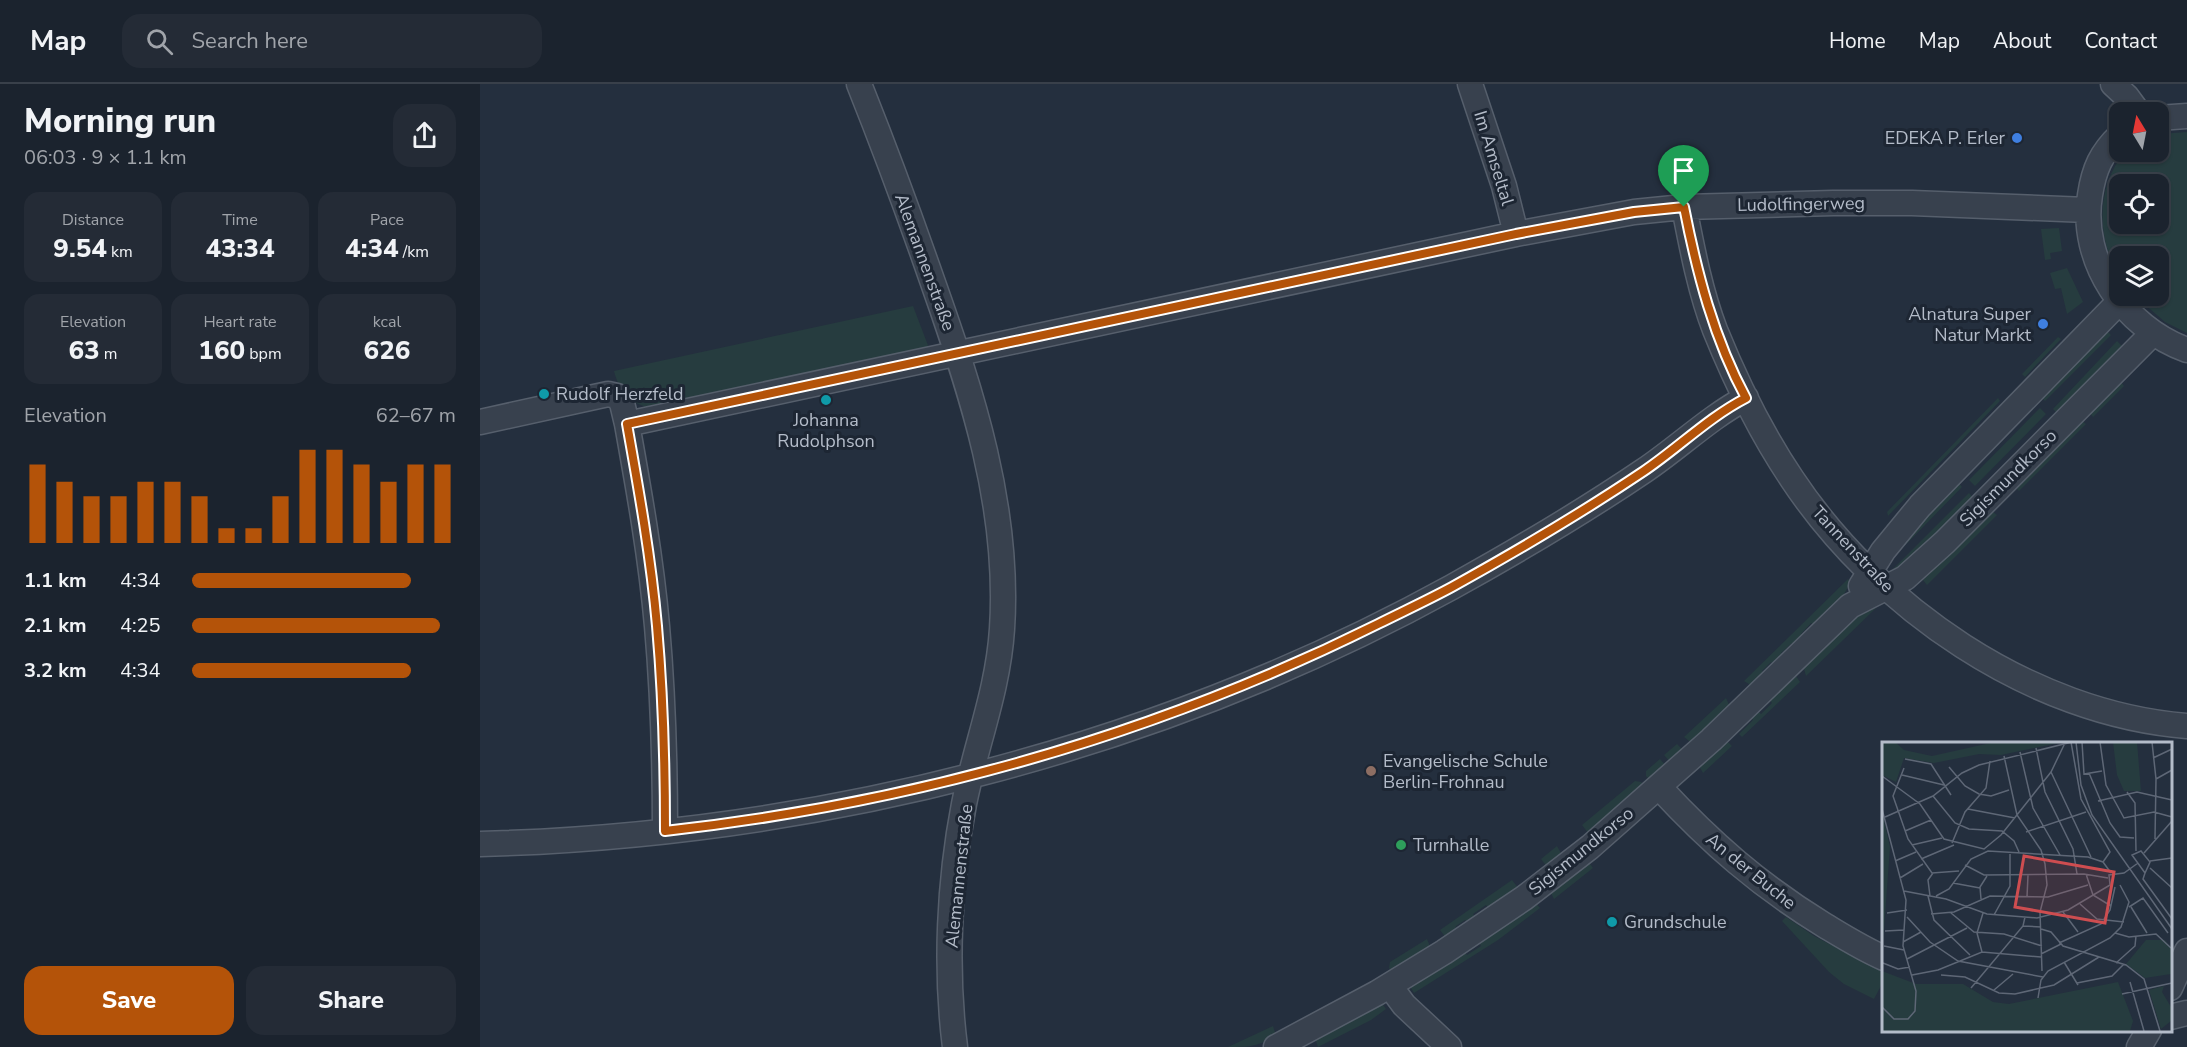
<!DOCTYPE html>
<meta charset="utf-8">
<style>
:root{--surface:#1b232e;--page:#242b36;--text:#f1f3f6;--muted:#a0a4aa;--line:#39404a;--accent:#b45309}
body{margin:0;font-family:"Nunito Sans",sans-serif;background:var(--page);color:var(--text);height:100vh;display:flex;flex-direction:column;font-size:22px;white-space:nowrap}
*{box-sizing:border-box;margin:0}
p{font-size:20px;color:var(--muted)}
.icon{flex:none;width:33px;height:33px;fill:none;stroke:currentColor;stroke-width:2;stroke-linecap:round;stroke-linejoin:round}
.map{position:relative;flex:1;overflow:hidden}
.side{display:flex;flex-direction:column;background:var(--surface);width:480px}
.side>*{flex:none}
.needle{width:39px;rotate:350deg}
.tools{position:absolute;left:1629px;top:18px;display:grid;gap:12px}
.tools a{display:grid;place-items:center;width:60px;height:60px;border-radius:12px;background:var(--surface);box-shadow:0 2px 4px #0004,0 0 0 2px var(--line);font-size:30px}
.pin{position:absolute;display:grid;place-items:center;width:51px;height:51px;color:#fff;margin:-62px -26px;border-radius:50% 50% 50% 0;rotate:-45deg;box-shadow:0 0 6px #0007}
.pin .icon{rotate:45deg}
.round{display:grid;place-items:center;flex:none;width:63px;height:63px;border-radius:18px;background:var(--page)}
.overview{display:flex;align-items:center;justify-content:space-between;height:102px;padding:0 24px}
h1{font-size:33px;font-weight:800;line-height:45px}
.stats{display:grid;grid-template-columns:repeat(3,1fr);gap:9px;height:102px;padding:6px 24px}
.stats div{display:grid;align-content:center;border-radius:15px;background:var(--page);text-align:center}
.stats b{font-size:26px;font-weight:800}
.stats small{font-size:16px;font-weight:400}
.stats p{font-size:16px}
.chart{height:168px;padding:12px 24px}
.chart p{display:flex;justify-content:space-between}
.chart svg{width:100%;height:108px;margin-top:6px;stroke:var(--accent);stroke-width:6}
.primary-button{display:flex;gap:12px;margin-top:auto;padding:12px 24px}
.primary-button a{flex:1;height:69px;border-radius:18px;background:var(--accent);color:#fff;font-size:24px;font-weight:800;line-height:69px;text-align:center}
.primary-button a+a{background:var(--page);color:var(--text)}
ul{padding:0 24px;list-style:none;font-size:20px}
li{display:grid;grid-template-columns:96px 72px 1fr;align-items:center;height:45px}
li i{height:15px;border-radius:8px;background:var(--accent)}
header{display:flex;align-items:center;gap:36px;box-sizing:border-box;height:84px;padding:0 30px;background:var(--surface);border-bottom:2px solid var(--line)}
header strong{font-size:28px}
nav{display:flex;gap:33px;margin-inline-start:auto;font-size:21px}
.search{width:420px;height:54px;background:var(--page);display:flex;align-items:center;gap:15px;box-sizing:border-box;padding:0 21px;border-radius:18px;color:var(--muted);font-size:22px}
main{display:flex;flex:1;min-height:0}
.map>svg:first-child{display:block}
.green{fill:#263c3f;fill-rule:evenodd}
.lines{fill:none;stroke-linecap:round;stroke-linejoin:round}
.minor-casing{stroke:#565f6c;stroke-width:27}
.minor{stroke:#38414e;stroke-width:24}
.route-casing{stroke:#fff;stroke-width:12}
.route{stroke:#b45309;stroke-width:8}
.shop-dot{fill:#3f7fe0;stroke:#1d2633;stroke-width:2}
.culture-dot{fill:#0f9aa8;stroke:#1d2633;stroke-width:2}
.education-dot{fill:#8d6e63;stroke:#1d2633;stroke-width:2}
.leisure-dot{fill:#2e9e5b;stroke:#1d2633;stroke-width:2}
.labels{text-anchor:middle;stroke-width:6;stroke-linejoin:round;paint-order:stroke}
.poi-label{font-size:18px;fill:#b4bcc9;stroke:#1d2633;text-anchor:start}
.street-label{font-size:18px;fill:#b4bcc9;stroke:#1d2633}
.inset-road{fill:none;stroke:#5e6776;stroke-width:1.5}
.view{fill:#ce4d50;fill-opacity:0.15;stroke:#ce4d50;stroke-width:3}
.inset-edge{fill:none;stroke:#b4bcc9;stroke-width:3}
</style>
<header>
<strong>Map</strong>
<div class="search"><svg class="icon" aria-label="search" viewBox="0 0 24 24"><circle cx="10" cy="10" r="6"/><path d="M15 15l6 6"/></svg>Search here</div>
<nav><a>Home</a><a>Map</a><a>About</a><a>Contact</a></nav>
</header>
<main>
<section class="side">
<div class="overview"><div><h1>Morning run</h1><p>06:03 · 9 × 1.1 km</p></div><a class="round"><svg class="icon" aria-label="share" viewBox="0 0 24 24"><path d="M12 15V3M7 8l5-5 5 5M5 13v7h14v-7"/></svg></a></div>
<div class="stats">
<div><p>Distance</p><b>9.54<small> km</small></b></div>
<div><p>Time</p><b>43:34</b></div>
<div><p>Pace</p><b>4:34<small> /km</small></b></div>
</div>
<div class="stats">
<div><p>Elevation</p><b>63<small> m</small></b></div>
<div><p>Heart rate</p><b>160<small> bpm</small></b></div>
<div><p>kcal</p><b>626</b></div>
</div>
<div class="chart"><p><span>Elevation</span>62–67 m</p>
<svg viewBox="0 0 160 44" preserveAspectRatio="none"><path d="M5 44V12M15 44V19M25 44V25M35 44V25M45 44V19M55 44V19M65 44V25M75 44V38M85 44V38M95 44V25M105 44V6M115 44V6M125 44V12M135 44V19M145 44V12M155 44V12"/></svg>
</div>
<ul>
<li><b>1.1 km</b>4:34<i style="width:83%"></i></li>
<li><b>2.1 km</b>4:25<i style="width:94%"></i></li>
<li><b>3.2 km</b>4:34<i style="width:83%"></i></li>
</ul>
<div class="primary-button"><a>Save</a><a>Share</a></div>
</section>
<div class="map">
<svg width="1707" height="963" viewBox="0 0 1707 963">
<rect width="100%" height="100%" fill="#242f3e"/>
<path class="green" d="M1707,48v201l-22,-11 -30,-26h23v-40h-38l-1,19c-23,-38 -23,-89 6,-123h33l1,-18zM1640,100h38v40h-38z
M1579,144l3,23 -12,2 1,6 -6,1 -4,-31z
M1587,184l16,34 -16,12 -6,-26 -6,1 -5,-16z
M433,222l16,42 -280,60c-20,-6 -30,-17 -35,-37z
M1624,244l7,7 -66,66 -6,-6z
M1578,253l3,2 -36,38 -3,-3z
M1637,257l9,9 -65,67 -8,-8z
M1641,298l3,4 -31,31 -3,-4z
M1518,314l2,3 -112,115 -1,-4z
M1560,324l6,6 -71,72 -6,-6z
M1602,337l4,3 -67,67 -3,-3z
M1474,394l8,9 -75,77z
M1489,409l7,8 -81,71 -2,-3z
M1513,428l4,3 -70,70 -4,-5z
M1368,495l3,3 -14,24 -21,21 -5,-4 -10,11 4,4 -9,9 -4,-4 -11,10 4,4 -10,9 -4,-4 -9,9 4,4 -12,12 -10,-6z
M1394,521l2,3 -70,68 -3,-11 48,-47z
M1314,589l6,9 -58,55 -3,-3 14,-14 -3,-4 6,-7 5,5 11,-11 -4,-5z
M1246,614l5,11 -38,35 -9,-7z
M1245,655l7,7 -29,27 -5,-9z
M1197,660l7,7 -13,12 -7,-8z
M1180,675l7,8 -16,14 -5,-5v-5z
M1155,697l6,1 4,4 -56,48 -7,-9z
M1077,762l5,9 -15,12 -6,-8z
M1107,776l6,8 -39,31 -5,-10z
M1032,796l7,9 -29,21 -4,-5 -13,9 3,5 -7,5 -4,-4 -9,6 -2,8 -7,5 -7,-9z
M1054,817l6,7 -42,32 -84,53 -5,-8 54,-35 4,5 14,-9 -3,-6z
M1306,833l28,19 70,36v8l-10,19 -30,-15 -15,-12 -47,-51z
M947,855l4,10 -38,23 -4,-4 1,-6z
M901,918l5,7 -15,11 -53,27 -3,-9z
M793,942l3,10c-21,11 -24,11 -48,11z"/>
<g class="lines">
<defs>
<path id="minor" d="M379,0c26,65 50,130 73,196 40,113 78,228 70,349 -4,62 -26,115 -38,175 -15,78 -19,164 -9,243
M990,0l34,102 12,48
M1633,0l14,13 11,15
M1678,34l29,-2
M1640,51c-19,18 -26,34 -30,60 -11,66 35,133 97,155
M1204,123c8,41 16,84 31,123 21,52 46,103 77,149 85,128 239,235 395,247
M0,338l128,-28 9,2 5,7 5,21 889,-190 118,-22 50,-5 149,-4h79l175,7
M147,340c12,67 24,134 30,202 6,68 8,136 8,205
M1381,502l22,-35 37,-45 200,-205
M1179,703c52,56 100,98 165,138 20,12 39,24 60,33
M0,760c336,-9 676,-94 972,-257 65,-36 131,-75 193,-117 34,-23 65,-53 101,-72
M910,902l14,19 45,42
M1690,904l17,-37
M1690,933l17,-4
M796,963l101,-54 67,-41 80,-54 66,-51 121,-107 139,-134 55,-28 40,-36 208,-209
M1659,963l10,-17"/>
</defs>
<use href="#minor" class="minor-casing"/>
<use href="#minor" class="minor"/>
</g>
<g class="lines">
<defs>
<path id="route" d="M1204,123c13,66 30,132 62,191 -37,19 -68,50 -102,73 -61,41 -127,80 -192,116 -24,13 -50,25 -74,37 -225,112 -463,179 -713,207 0,-68 -2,-137 -8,-205 -6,-68 -18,-135 -30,-202l889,-190 118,-22z"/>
</defs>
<use href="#route" class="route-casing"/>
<use href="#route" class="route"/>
</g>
<g class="shop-dot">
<circle cx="1537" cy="54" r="6"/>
<circle cx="1563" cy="240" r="6"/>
</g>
<g class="culture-dot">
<circle cx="64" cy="310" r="6"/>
<circle cx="346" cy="316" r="6"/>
<circle cx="1132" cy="838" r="6"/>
</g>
<circle class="education-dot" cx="891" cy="687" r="6"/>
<circle class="leisure-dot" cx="921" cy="761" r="6"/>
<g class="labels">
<g class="poi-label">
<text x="1525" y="60" text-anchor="end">EDEKA P. Erler</text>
<text x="1551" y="236" text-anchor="end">Alnatura Super<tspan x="1551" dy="21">Natur Markt</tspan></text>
<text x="76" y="316">Rudolf Herzfeld</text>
<text x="346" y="342" text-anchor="middle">Johanna<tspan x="346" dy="21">Rudolphson</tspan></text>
<text x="903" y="683">Evangelische Schule<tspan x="903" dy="21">Berlin-Frohnau</tspan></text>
<text x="933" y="767">Turnhalle</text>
<text x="1144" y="844">Grundschule</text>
</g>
<g class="street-label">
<text transform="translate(1014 74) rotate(73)" y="6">Im Amseltal</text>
<text transform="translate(1321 120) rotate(-1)" y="6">Ludolfingerweg</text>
<text transform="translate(445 178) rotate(70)" y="6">Alemannenstraße</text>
<text transform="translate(1528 394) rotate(-45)" y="6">Sigismundkorso</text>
<text transform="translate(1373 465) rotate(47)" y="6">Tannenstraße</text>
<text transform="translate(1101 767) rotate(-39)" y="6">Sigismundkorso</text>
<text transform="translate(1271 787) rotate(39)" y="6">An der Buche</text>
<text transform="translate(479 792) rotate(-84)" y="6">Alemannenstraße</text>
</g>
</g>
<g transform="translate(1402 658)">
<rect width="290" height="290" fill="#242f3e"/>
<path d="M0,0h13l9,8 28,6 63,-14h68l-62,13 -22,-1 -45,9 -30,-5 -8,24 -14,-7zM231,0h24l4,49h-17l-7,-16zM0,70l8,35 -8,110zM264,198h19l6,8v26l-26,4 -19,-14zM0,229l34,13h47l30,18 16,2 109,-22 15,39 -3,10h-248zM282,244l-2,6 9,15v14l-10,8 -12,-39z" fill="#263c3f"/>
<path class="inset-road" d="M189,0l10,57 29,53 -7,10M194,0l5,43 11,30 80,114M200,0l2,32 18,-3M218,0l6,43 18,33 30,-6 18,5M270,0l4,37 -1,60M154,6l9,44 28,57 4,25M138,10l13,56 27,47M122,14l13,59 24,35 4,14 2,21 -7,27 2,59M271,16l19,-9M23,17l26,5 20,31M67,25l16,19 14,8 12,2 18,-6M22,26l-11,28 15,43 24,34 27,-2M169,30l40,85M207,31l21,50 10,14 14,1M20,33l42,10M0,34l38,28 24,35 40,10 17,-14 50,-63 14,-29M274,37l16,-9M245,50l8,11 1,48M51,54l22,27 14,6 33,2 12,10 5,11M216,59l39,-9 35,8M0,67l24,91 -3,46 13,45 -1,20 -7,8h-14l-12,-12M86,67l47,9M3,75l48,-21 29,-23 17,-8 93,-23M23,89l26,-11M144,90l60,-20M70,101l13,-31 21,-24 4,-27M30,103l30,-7M259,109l9,11 -5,11 -13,-18zM262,111l28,-32M39,117l33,-14M13,119l21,-9M268,119l22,-3M83,123l19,10 100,-1 24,4M268,126l22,20M263,131l-2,6 29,40M204,132l7,21 18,11M18,136l23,-14M71,141l27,5M228,143l-1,-10 15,-2 14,-10M22,149l42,8 41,15 50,4 31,-8 42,-25M46,154l6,24 36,35M48,154l-2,-16 5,-7M54,154l13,-7 22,-30 17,-8 100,6 15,5 8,11M145,155l1,-22M99,157l-1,-12 7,-11M198,162l17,15 27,3M247,165l14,-9 25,35M249,165l16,26M181,170l15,20M5,171l20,-3M69,171l23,19 30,2 38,12M49,172l23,-2 36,-16 58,1 40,-12M112,173l16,-29v-34M25,175l23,25 28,19 85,16M141,184l18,1M159,187l10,3 12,14 63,19 18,14 16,52M3,189l19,-1M233,191l14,4 27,-3 15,14M21,200l18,-10M177,201l42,-19 9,-14 5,-23M2,204l20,4M100,210l-5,-19 6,-20M159,212l20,-10M25,217l60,-31M182,220l14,23M1,221l15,6 12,-2M234,221l19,-17 1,-10M30,233l26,-5 44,-18 59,5M59,233l24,2 34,16 16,1 39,-9 45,-28M248,240l14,49M195,241l35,-7 12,-12M89,246l52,-62 2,-9M112,248l19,-16M240,252l50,-11M156,256l3,-18 7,-9 62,-33 11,-11 8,-25 -9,-17"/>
<path class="view" d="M142,114l90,16 -9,51 -90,-16z"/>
<rect width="290" height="290" class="inset-edge"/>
</g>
</svg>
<div class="tools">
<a><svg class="needle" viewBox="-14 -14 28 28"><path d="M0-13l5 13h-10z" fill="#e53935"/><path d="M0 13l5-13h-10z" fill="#a0a4aa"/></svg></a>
<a><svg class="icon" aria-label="locate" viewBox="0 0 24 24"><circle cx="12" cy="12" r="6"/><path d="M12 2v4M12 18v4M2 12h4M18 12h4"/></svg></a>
<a><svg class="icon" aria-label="layers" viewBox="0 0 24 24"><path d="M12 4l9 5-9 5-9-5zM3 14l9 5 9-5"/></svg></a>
</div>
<div class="pin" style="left:1204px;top:123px;background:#1e9e55"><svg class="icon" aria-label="arrive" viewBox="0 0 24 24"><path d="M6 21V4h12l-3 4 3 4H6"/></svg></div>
</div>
</main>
